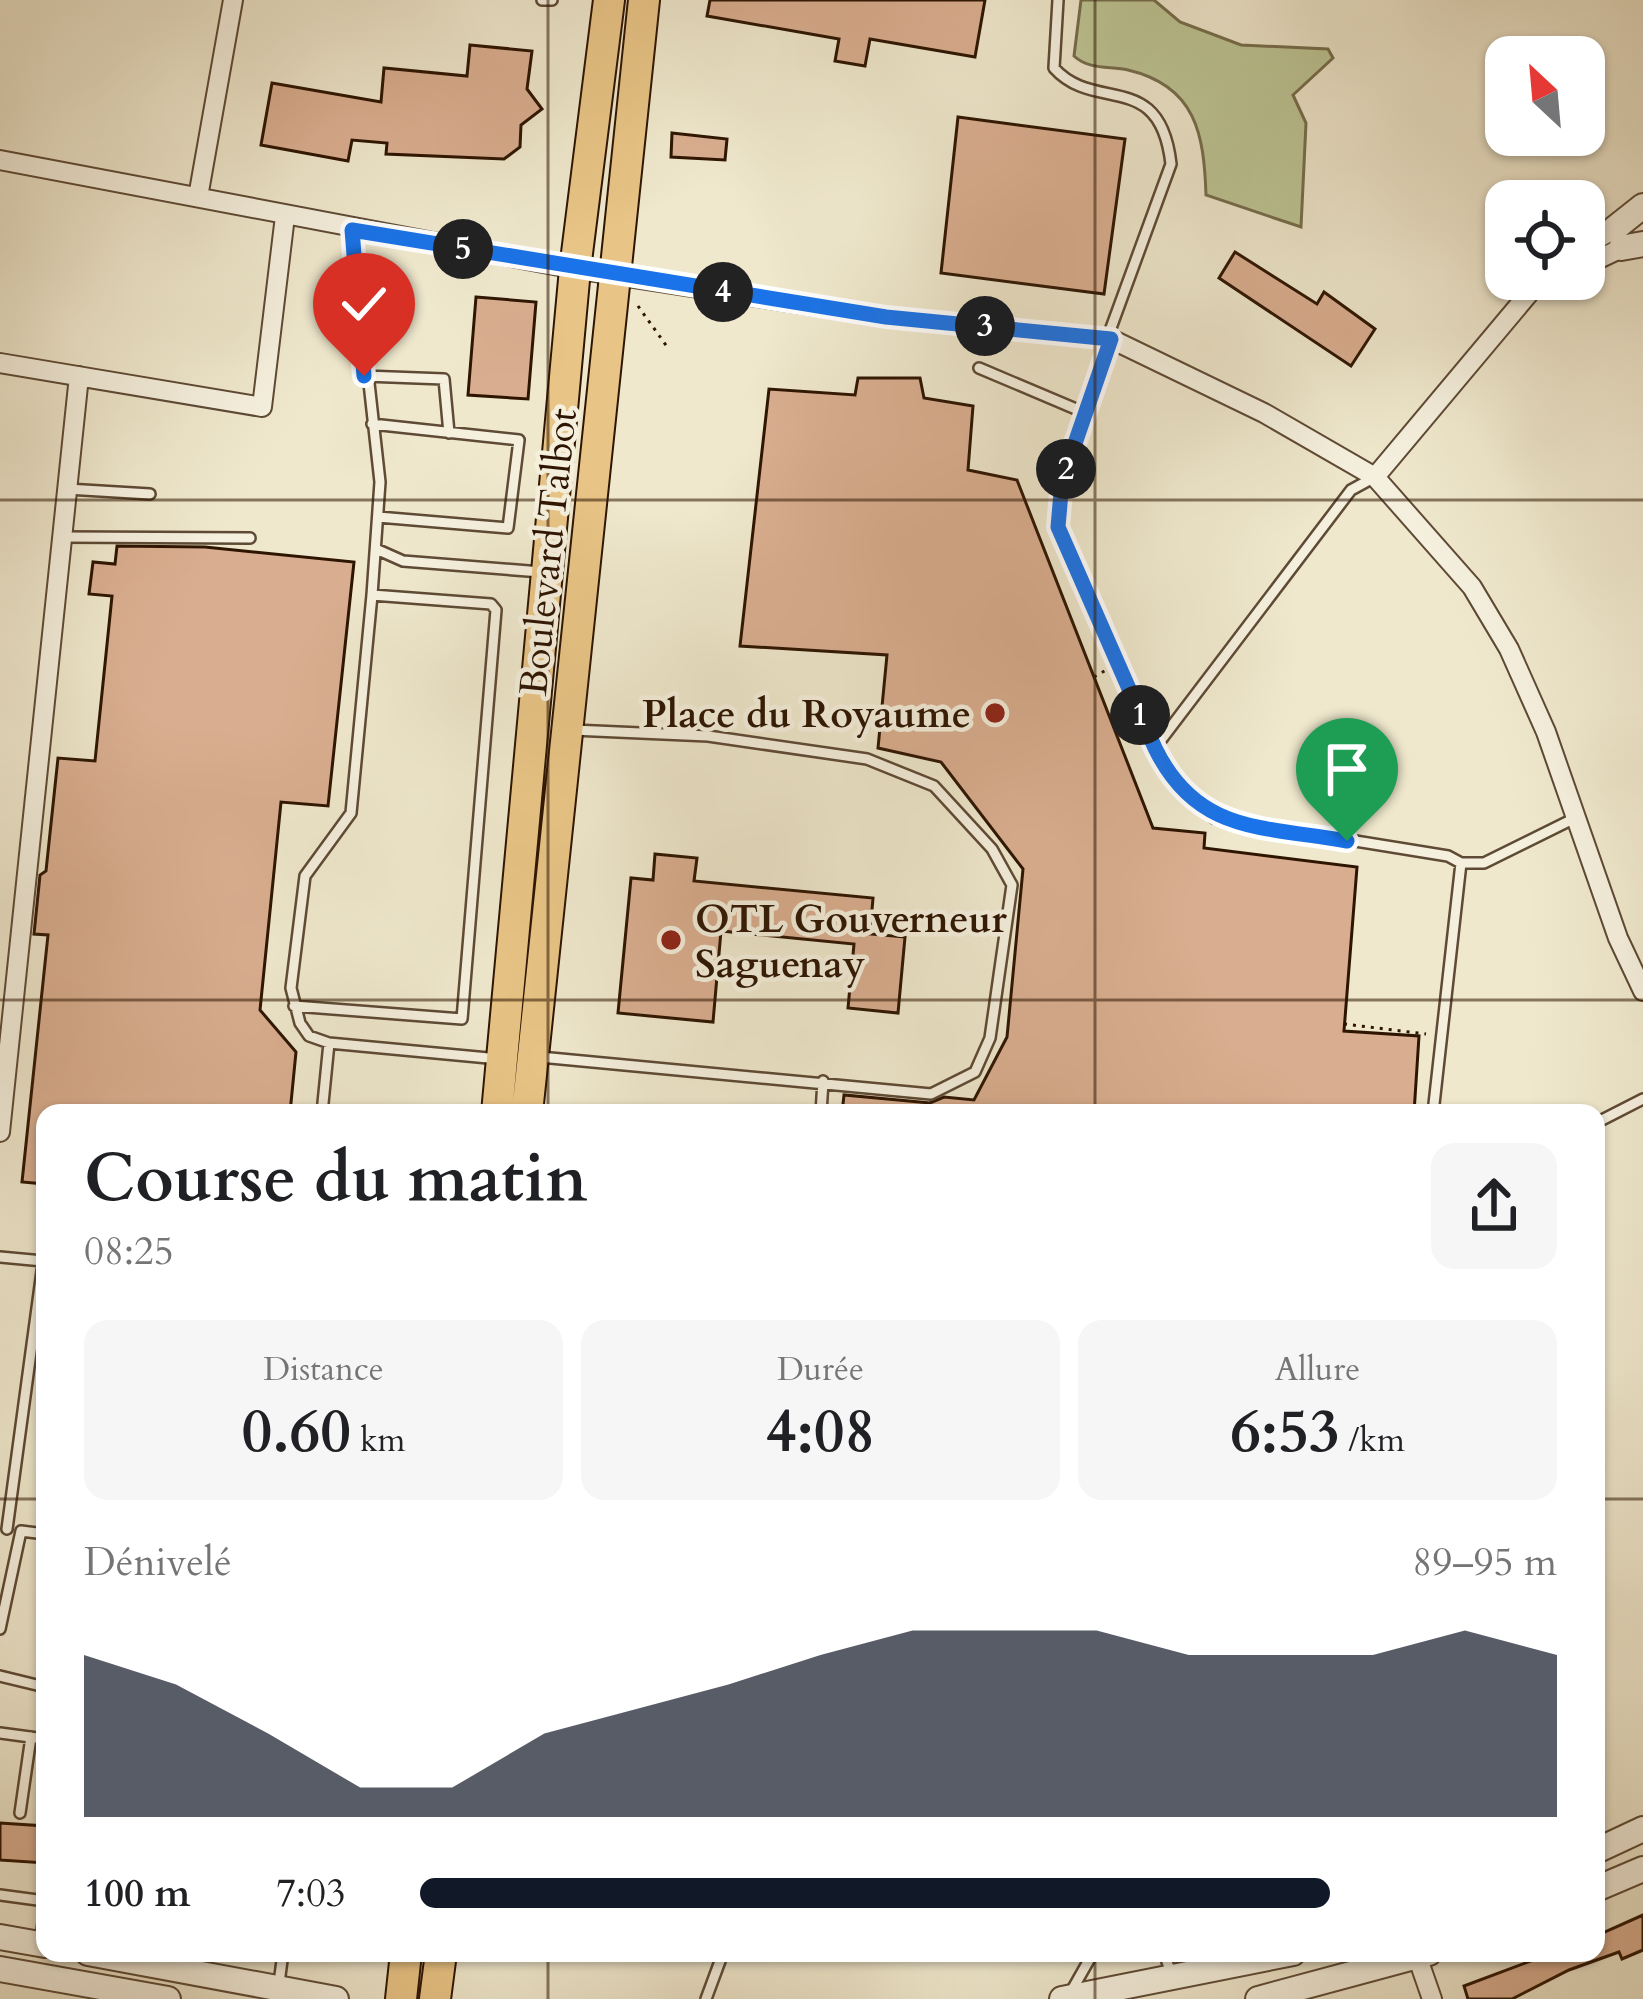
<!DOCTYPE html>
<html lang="fr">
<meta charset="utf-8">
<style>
:root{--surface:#fff;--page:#f6f6f6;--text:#202124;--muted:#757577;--accent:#111827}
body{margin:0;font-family:Cardo,serif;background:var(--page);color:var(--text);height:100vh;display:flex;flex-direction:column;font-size:45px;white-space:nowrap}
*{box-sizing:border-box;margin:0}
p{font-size:39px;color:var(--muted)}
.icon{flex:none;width:66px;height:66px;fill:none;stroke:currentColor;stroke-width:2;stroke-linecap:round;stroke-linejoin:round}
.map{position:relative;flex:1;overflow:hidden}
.details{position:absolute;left:36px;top:1104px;width:1569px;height:858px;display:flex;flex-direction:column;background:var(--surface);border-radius:24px;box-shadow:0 3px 9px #0004}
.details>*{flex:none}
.needle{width:78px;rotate:334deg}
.controls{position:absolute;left:1485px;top:36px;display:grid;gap:24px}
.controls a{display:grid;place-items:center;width:120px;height:120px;border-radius:24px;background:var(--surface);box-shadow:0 3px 9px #0004;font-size:60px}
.pin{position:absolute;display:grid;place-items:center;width:102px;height:102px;color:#fff;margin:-123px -51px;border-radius:50% 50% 50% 0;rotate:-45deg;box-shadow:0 0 12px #0007}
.pin .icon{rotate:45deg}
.km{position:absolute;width:60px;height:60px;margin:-30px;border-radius:50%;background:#222;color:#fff;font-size:33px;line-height:60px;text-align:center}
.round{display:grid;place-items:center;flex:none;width:126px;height:126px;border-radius:24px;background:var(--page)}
.summary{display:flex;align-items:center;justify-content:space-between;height:204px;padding:0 48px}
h1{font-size:66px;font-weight:800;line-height:90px}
.figures{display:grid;grid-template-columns:repeat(3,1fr);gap:18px;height:204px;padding:12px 48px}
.figures div{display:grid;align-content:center;border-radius:24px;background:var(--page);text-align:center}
.figures b{font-size:60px;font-weight:800}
.figures small{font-size:33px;font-weight:400}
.figures p{font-size:33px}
.chart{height:336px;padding:24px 48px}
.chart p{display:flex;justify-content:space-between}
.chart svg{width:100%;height:216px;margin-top:12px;fill:var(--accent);opacity:.7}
ul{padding:0 48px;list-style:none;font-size:39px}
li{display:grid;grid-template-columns:192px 144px 1fr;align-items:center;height:90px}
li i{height:30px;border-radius:15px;background:var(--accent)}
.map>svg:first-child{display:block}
.green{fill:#bdc595;stroke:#766d4c;stroke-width:3}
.building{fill:#d9ae90;stroke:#2e1502;stroke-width:3}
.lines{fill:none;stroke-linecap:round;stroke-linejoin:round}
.service-casing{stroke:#5e4a35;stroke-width:14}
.minor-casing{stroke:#5e4a35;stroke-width:22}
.tertiary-casing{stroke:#5e4a35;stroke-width:28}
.primary-casing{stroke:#2e1502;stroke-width:34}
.path{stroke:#2e1502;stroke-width:3;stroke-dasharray:3 6;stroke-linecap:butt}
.service{stroke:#f5f0de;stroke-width:9}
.minor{stroke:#f5f0de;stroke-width:18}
.tertiary{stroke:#f5f0de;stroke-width:24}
.primary{stroke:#e8c486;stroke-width:30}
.route-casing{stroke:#fff;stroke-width:24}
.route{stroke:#1a73e8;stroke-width:15}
.grid{fill:none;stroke:#2e1502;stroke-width:3;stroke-opacity:0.55}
.poi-dot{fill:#8f2418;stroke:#f5f0de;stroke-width:4.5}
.labels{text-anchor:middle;stroke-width:9;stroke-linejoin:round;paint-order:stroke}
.street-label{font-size:39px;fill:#2e1502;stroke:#f5f0de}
.poi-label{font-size:39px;font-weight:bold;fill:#2e1502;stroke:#f5f0de;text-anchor:end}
</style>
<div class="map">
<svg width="1643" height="1999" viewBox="0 0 1643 1999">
<rect width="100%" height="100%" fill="#efe8cd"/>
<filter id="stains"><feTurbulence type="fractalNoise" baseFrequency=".00167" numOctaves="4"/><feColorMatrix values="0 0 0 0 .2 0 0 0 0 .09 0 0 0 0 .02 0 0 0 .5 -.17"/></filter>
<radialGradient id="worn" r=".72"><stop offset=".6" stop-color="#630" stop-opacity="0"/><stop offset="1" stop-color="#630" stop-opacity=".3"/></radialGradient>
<path class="green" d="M1081,0h73l26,22 61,23 87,4 5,9 -40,37 13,28 -5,104 -95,-32c-2,-61 -10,-109 -78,-125 -19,-4 -39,0 -54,-14z"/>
<path class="building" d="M710,0h275l-10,57 -105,-18 -5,27 -30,-5 4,-22 -132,-23z
M470,45l62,6 -5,38 15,20 -21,16 -1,22 -16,12 -118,-5 1,-11 -35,-3 -4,21 -87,-16 11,-62 109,19 3,-34 83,8z
M958,117l167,22 -21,155 -163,-21z
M672,133l55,6 -2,21 -54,-3z
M1235,252l82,52 7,-12 51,37 -24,37 -132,-88z
M476,297l60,5 -8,97 -60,-4z
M858,378h62l4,20 49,8 -5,64 49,10 136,348 52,5 -1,15 153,19 -13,164 75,5 -5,77 -36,-5v5h-536l2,-18 86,8 14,-6 30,3 33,-63 16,-168 -82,-107 -63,-14 9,-93 -147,-9 29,-257 86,6z
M117,546l88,1 149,15 -26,244 -47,-4 -21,208 36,42 -6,61h-245v71l-23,-2 26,-247 -14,-1 6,-59 6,-4 12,-113 37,3 17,-165 -23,-2 4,-32 22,2z
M655,854l42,4 -3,23 179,17 -3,36 35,3 -7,76 -50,-5 6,-64 -133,-13 -8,91 -95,-9 13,-135 22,2z
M0,1823l45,3v37l-45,-3z
M1643,1915v35l-21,9 -3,-7 -50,18 -57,29h-44l-4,-13 88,-33h44v-17z"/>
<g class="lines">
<defs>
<path id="service" d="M542,0h10
M1058,0l-4,68c41,46 106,0 117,96l-75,205 -34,112 -4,46 97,221 14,29 45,41 234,38 13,7
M352,230l28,252 -8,113 -21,218 -46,63 -14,112 9,35 9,13 20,7 170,16
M979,368l104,44
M365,376l79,3 5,54
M372,424l147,16 -11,88 -130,-11
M67,489l83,5
M62,537l188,1
M376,549l27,12 138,11
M1155,748l196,-258 22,-12
M294,1006l168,13 34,-409 -5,-6 -119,-9
M540,1057l391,37 44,-22 15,-34 22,-153 -20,-36 -58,-63 -67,-27 -159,-23 -135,-6
M322,1113l7,-70
M821,1113l2,-32
M1433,1113l28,-250h23l89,-44
M1596,1123l47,-24
M0,1257l43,4
M7,1529l38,-280
M0,1629l21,-98 24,3
M0,1676l45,11
M0,1733l45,6
M20,1813l11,-76
M0,1895l45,6
M41,1939l4,-33
M1164,1953l8,23
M279,1983l4,-30
M1072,1990l21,-37
M706,1999l17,-46"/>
<path id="minor" d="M0,160l575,109 311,48 225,22 153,74 111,64 97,110 37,62 37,83 72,206 25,53
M198,197l35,-197
M1584,246l38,-21
M1584,266l44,-21
M0,363l262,44 23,-191
M1375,477l166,-198
M0,1132l79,-756
M1416,1953l16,46"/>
<path id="tertiary" d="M1614,229l29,-23
M1621,248l22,-4
M1596,1851l47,-22
M1596,1889l47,-20
M0,1937l45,8
M88,1953l248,46
M0,1969l168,30
M1062,1999l231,-46
M1258,1999l171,-46"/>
<path id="primary" d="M497,1113l78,-844 34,-269
M527,1113l117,-1113
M401,1999l5,-46
M435,1999l6,-46"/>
</defs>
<use href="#service" class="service-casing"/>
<use href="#minor" class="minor-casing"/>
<use href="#tertiary" class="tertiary-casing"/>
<use href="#primary" class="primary-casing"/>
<path class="path" d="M638,306l30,42
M1094,677l14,-8
M1344,1024l82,10"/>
<use href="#service" class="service"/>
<use href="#minor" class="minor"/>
<use href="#tertiary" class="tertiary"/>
<use href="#primary" class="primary"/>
</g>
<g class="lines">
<defs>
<path id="route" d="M364,376l-12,-146 534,87 225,22 -49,142 -4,46 97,221c42,86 108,78 192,93"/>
</defs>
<use href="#route" class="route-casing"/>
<use href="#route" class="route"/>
</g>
<path class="grid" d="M548,0v1113M1095,0v1113M0,500h1643M0,1000h1643M0,1499h45M1596,1499h47M548,1953v46M1095,1953v46"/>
<g class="poi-dot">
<circle cx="995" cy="713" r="12"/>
<circle cx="671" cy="940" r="12"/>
</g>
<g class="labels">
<g class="street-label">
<text transform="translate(547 552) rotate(-84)" y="14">Boulevard Talbot</text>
</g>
<g class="poi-label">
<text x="971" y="727">Place du Royaume</text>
<text x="695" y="932" text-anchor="start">OTL Gouverneur<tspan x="695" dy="45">Saguenay</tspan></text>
</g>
</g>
<rect width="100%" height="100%" filter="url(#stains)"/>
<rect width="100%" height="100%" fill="url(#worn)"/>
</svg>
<div class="controls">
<a><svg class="needle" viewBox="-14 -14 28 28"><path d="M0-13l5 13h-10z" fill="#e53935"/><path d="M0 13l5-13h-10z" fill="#757577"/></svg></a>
<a><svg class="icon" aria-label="locate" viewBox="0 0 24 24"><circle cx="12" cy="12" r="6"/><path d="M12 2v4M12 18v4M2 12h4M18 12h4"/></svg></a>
</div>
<div class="pin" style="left:1347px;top:841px;background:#1e9e55"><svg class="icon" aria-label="arrive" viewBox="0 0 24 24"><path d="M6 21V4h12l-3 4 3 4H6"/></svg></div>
<div class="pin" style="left:364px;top:376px;background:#d93025"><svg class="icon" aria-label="check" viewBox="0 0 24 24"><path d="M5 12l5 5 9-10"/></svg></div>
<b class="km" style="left:1140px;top:715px">1</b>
<b class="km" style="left:1066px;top:469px">2</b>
<b class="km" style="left:985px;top:326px">3</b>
<b class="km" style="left:723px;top:292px">4</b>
<b class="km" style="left:463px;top:249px">5</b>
<section class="details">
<div class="summary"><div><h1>Course du matin</h1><p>08:25</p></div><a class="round"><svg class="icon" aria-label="share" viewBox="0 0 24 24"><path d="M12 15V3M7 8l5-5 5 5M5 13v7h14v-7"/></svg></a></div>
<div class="figures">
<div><p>Distance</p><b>0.60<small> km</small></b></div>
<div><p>Durée</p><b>4:08</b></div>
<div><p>Allure</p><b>6:53<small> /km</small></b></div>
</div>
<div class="chart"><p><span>Dénivelé</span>89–95 m</p>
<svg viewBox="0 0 160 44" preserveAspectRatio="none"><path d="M0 44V11L10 17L20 27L30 38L40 38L50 27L60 22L70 17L80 11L90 6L100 6L110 6L120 11L130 11L140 11L150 6L160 11V44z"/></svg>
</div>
<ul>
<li><b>100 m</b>7:03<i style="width:80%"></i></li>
</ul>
</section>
</div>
